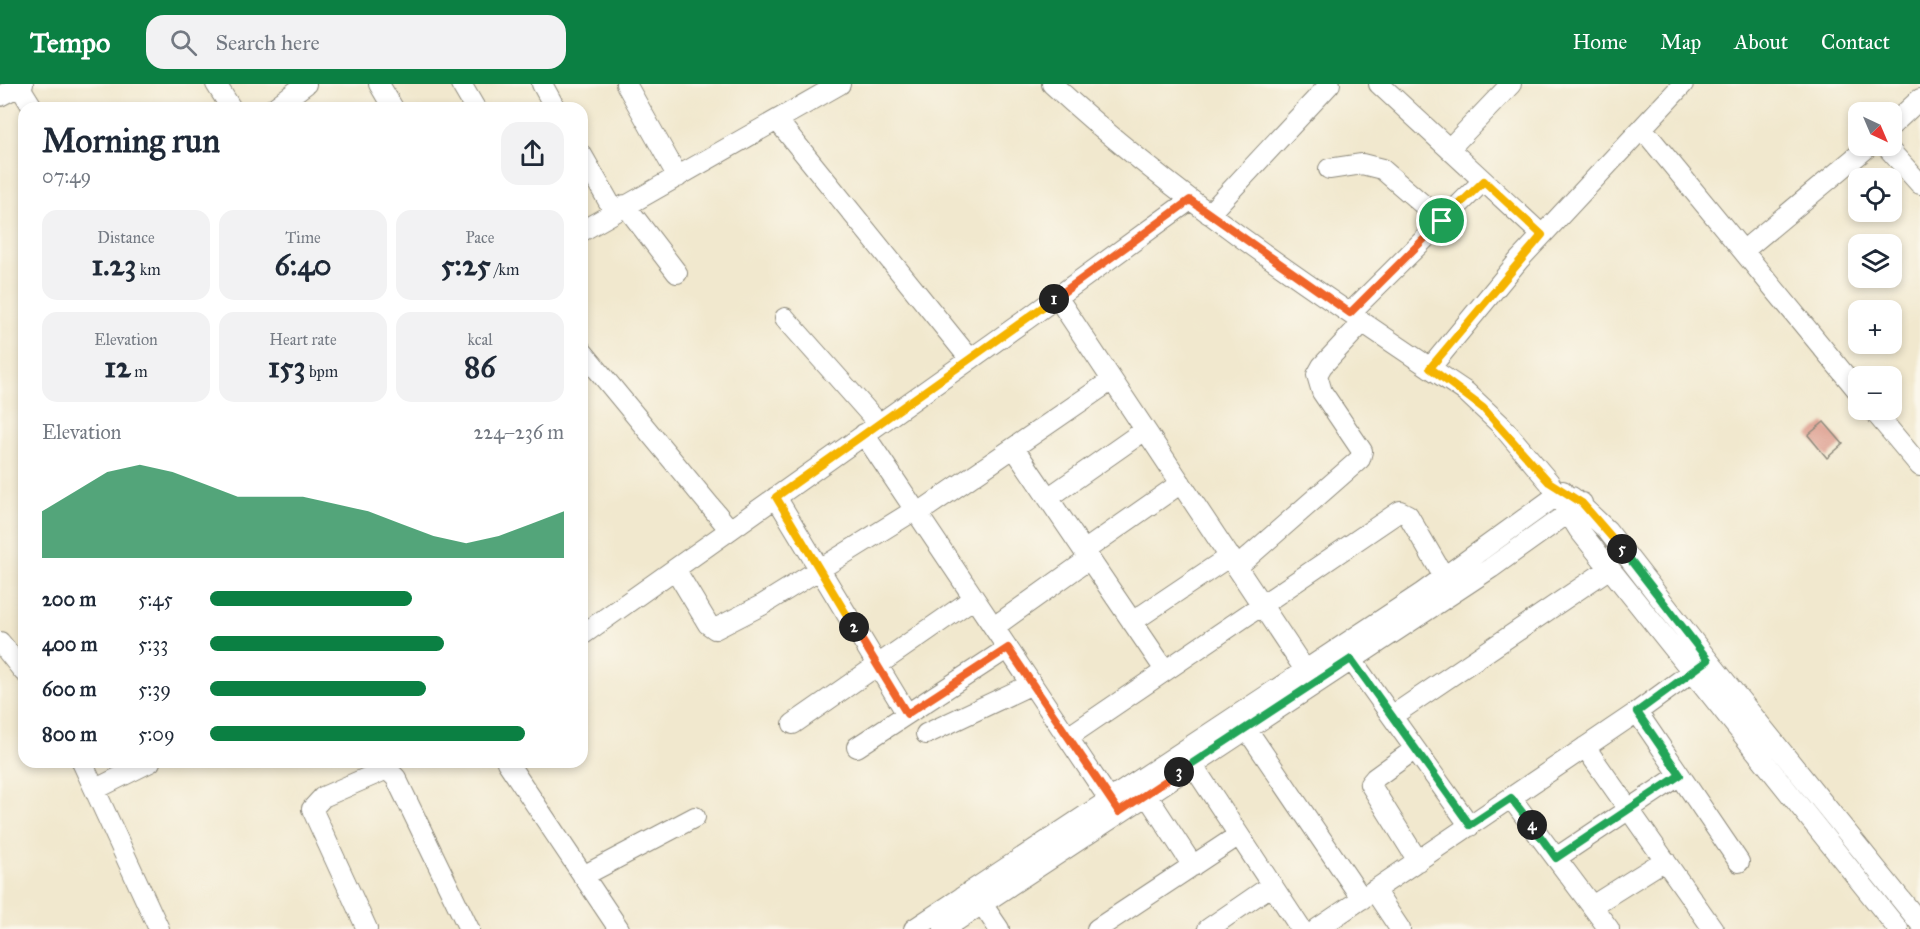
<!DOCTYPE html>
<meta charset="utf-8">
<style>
:root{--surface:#fff;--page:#f2f2f3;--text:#1f2937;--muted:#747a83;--accent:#0b8043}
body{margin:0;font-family:"IM FELL Great Primer",serif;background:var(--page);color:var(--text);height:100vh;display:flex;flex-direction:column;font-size:22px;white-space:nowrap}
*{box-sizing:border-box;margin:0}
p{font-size:20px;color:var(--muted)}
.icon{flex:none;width:33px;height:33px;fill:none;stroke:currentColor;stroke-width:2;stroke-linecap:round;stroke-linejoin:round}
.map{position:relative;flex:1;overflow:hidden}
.drawer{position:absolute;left:18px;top:18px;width:570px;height:666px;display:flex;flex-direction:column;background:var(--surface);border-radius:18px;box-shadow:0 3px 9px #0003}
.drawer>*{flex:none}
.needle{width:39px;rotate:136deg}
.controls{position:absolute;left:1848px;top:18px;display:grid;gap:12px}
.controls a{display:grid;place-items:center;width:54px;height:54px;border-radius:12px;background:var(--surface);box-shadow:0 3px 9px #0003;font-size:30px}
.pin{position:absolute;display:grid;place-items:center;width:51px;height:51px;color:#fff;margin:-26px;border:3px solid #fff;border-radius:50%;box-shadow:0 2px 6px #0007}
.km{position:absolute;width:30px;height:30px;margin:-15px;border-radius:50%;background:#222;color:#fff;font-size:16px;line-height:30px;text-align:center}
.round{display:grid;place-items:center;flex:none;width:63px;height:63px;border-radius:18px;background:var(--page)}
.head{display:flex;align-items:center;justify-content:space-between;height:102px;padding:0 24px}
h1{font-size:33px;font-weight:700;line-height:45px}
.figures{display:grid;grid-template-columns:repeat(3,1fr);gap:9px;height:102px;padding:6px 24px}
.figures div{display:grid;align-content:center;border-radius:15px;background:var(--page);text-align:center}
.figures b{font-size:30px;font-weight:700}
.figures small{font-size:16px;font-weight:400}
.figures p{font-size:16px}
.chart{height:168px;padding:12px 24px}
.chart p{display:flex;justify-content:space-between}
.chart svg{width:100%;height:108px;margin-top:6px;fill:var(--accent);opacity:.7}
ul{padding:0 24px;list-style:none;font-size:20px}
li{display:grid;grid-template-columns:96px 72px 1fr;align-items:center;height:45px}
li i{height:15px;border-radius:8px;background:var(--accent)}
header{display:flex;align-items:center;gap:36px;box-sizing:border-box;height:84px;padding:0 30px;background:var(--accent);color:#fff}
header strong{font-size:28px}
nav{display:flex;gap:33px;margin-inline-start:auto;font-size:21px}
.search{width:420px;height:54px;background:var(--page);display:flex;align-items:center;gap:15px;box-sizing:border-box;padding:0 21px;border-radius:18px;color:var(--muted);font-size:22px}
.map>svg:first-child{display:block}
.building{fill:#d99181}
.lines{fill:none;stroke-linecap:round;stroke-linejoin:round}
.minor-casing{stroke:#8e8a7c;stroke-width:22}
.minor{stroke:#fff;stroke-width:20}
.split-1-casing{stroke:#fff;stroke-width:12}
.split-2-casing{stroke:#fff;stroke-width:12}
.split-3-casing{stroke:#fff;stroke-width:12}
.split-4-casing{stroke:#fff;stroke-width:12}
.split-5-casing{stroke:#fff;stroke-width:12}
.split-6-casing{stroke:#fff;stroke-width:12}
.split-1{stroke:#f0652b;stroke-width:8}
.split-2{stroke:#f5b400;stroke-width:8}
.split-3{stroke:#f0652b;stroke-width:8}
.split-4{stroke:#22a559;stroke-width:8}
.split-5{stroke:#22a559;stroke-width:8}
.split-6{stroke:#f5b400;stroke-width:8}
</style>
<header>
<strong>Tempo</strong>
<div class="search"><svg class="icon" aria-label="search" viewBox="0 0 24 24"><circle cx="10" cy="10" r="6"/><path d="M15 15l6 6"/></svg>Search here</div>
<nav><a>Home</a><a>Map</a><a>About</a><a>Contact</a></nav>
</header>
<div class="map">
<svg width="1920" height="845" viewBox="0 0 1920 845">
<rect width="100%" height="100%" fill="#fbf7ec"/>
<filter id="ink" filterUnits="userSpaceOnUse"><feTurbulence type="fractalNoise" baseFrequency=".0167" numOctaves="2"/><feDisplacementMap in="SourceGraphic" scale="12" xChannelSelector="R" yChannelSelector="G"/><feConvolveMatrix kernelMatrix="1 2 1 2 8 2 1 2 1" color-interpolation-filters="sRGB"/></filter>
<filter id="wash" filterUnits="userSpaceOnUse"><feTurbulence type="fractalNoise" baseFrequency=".008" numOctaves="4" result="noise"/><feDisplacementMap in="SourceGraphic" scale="24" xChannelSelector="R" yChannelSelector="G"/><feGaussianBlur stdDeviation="1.35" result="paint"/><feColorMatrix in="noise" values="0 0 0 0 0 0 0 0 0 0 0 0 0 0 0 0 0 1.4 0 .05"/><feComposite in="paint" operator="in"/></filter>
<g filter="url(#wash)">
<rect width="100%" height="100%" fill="#f1e8ce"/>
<g id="blocks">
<path class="building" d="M1824,338l19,22 -16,14 -19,-23z"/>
</g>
</g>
<g filter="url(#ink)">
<use href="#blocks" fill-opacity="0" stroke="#8e8a7c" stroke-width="1.5"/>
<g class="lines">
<defs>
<path id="minor" d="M18,0l15,24
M216,0l15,24
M379,0l14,24
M461,0l14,24
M542,0l13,24
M626,0l52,93
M1052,0c127,117 271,212 414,308l35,33 48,57 30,48 319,399
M1379,0l163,151
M0,12l23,-12
M274,24l32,-24
M777,36l193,239
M1892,41l28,-26
M1642,44l216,263
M1886,62l34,38
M1449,65l62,-65
M582,71l32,56
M1329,85l33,-5 20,5 60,52
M625,121l52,68
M1209,130l121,-130
M582,147l258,-147
M1743,167l126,-105
M1057,213l254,382
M1350,229l133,-132
M785,234l94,106
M582,267l148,179
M1430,284l89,-108 164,-176
M1873,326l47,56
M864,350l251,374
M1014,364l151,222
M776,413l131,217
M1572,413l35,33 101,130 212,263
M1048,414l97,-68
M917,430l195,-134
M1084,467l97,-68
M1237,483l123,-108 2,-8 -40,-59 -5,-17 5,-9 41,-44
M675,485l33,55 7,5 47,-24 153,-95
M1132,538l98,-66
M994,543l95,-68
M582,551l445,-316 163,-119
M0,558l24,30
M1351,575l119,167
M1637,628l102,150
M1392,632l218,-148
M793,640l181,-126
M1246,644l116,171
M926,650l106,-50
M1068,653l332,-226 8,4 36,62
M857,663l151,-99
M1585,663l128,182
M1415,665l-40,29 -5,6 48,77
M82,678l77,167
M507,678l112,167
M1192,680l109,165
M96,705l54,-27
M1146,710l47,72
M1511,714l98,131
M1556,774l124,-83
M583,792l112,-59
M1374,806l26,39
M982,820l17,25
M1592,822l73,-46
M367,845l-55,-120 11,-12 64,-28 9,9 73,151
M914,845l508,-336 141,-102
M944,845l547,-361 91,-65
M1097,845l142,-94
M1208,845l64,-44
M1317,845l320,-217 66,-48"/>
</defs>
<use href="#minor" class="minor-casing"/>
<use href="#minor" class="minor"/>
</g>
</g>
<g class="lines" filter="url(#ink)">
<defs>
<path id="split-1" d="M1054,215l136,-99 160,113 92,-92"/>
<path id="split-2" d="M854,543l-78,-130 278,-198"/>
<path id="split-3" d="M854,543l53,87 101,-66 111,164 60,-40"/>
<path id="split-4" d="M1179,688l172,-113 119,166 41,-27 21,27"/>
<path id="split-5" d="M1532,741l24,33 124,-83 -43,-63 71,-52 -86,-111"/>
<path id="split-6" d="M1442,137l42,-40 58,54 -112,133 53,40 66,74 33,21 40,46"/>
</defs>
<use href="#split-1" class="split-1-casing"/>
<use href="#split-2" class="split-2-casing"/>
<use href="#split-3" class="split-3-casing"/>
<use href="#split-4" class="split-4-casing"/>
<use href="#split-5" class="split-5-casing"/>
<use href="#split-6" class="split-6-casing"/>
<use href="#split-1" class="split-1"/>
<use href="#split-2" class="split-2"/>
<use href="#split-3" class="split-3"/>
<use href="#split-4" class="split-4"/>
<use href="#split-5" class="split-5"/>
<use href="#split-6" class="split-6"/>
</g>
</svg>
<div class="controls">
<a><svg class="needle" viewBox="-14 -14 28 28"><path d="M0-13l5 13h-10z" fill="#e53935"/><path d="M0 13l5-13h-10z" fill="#747a83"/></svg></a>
<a><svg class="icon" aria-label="locate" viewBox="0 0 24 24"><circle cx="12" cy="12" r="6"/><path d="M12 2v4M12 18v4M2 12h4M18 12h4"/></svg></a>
<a><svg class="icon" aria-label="layers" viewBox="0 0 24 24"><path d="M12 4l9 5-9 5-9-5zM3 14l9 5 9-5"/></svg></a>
<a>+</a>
<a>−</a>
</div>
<div class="pin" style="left:1442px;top:137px;background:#1e9e55"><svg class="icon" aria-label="arrive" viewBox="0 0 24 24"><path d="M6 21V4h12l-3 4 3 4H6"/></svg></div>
<b class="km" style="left:1054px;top:215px">1</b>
<b class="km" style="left:854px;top:543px">2</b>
<b class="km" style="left:1179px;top:688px">3</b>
<b class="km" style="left:1532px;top:741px">4</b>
<b class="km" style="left:1622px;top:465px">5</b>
<section class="drawer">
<div class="head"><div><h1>Morning run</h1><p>07:49</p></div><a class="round"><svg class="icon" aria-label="share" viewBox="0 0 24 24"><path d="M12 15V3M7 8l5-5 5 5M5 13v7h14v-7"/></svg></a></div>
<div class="figures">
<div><p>Distance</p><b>1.23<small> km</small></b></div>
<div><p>Time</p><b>6:40</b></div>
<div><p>Pace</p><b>5:25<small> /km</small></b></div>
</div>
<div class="figures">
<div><p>Elevation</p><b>12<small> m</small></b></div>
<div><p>Heart rate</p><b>153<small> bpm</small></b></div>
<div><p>kcal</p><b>86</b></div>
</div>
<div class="chart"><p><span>Elevation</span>224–236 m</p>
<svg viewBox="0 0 160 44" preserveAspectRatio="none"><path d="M0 44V25L10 17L20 9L30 6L40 9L50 14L60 19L70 19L80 19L90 22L100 25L110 30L120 35L130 38L140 35L150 30L160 25V44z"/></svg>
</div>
<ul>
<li><b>200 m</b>5:45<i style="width:57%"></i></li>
<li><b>400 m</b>5:33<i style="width:66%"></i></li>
<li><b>600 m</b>5:39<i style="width:61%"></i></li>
<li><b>800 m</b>5:09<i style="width:89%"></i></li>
</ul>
</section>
</div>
